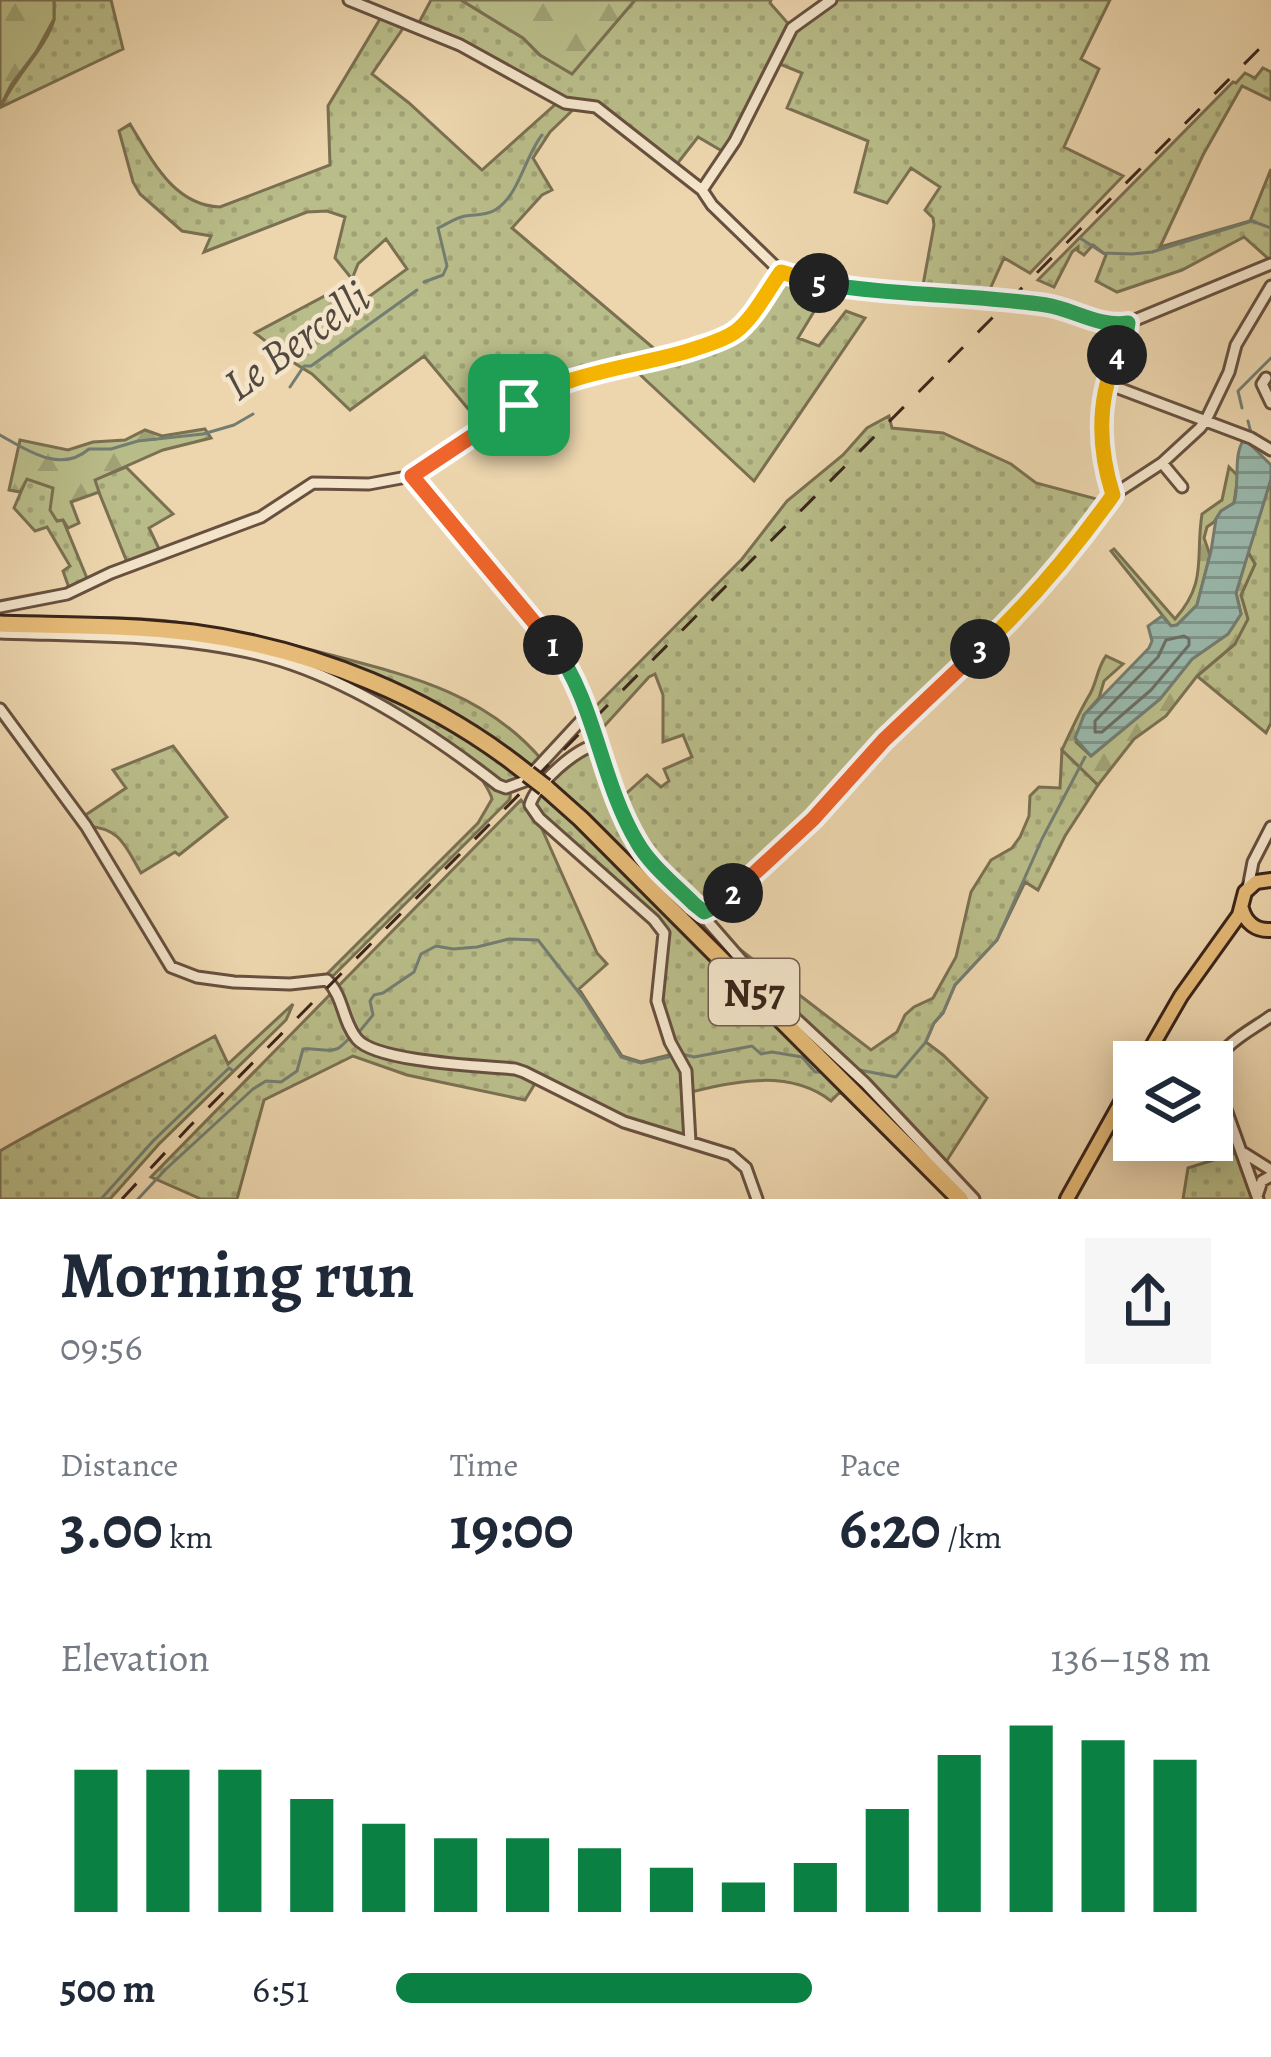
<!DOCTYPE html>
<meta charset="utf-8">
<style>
:root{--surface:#fff;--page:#f6f6f7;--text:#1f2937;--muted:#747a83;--accent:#0b8043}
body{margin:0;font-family:Alegreya,serif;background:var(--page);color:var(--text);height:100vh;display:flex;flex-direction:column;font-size:45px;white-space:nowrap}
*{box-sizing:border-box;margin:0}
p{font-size:39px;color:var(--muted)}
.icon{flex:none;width:66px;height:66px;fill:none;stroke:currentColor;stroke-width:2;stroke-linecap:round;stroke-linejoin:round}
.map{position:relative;height:1199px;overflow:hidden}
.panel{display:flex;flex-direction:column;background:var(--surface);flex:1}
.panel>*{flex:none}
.fabs{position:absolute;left:1113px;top:1041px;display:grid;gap:24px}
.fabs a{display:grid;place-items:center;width:120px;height:120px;border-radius:0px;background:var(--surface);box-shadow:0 6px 30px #0003;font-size:60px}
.pin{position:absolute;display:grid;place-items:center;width:102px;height:102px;color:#fff;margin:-51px;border-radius:24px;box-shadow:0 6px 18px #0006}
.km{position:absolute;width:60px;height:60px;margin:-30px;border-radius:50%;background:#222;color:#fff;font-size:33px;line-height:60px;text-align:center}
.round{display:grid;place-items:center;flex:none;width:126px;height:126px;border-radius:0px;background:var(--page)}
.summary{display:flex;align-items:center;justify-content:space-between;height:204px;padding:0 60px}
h1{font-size:66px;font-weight:600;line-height:90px}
.stats{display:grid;grid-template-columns:repeat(3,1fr);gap:18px;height:204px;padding:12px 60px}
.stats div{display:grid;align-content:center}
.stats b{font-size:60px;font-weight:600}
.stats small{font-size:33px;font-weight:400}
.stats p{font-size:33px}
.chart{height:336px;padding:24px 60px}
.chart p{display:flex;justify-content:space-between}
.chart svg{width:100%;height:216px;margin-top:12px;stroke:var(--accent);stroke-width:6}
ul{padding:0 60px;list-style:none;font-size:39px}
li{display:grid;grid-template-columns:192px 144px 1fr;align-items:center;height:90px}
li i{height:30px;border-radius:15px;background:var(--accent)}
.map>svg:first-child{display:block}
.grass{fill:url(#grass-dots);stroke:#7a7052;stroke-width:3}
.forest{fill:url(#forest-firs);stroke:#7a7052;stroke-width:3}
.water{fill:url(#water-rules);stroke:#737d72;stroke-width:3}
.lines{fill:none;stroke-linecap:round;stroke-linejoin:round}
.shore{stroke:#6a6e64;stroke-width:3}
.stream{stroke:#737d72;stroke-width:3}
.minor-casing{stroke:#67503f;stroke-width:15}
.major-casing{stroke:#3a241a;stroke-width:18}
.highway-casing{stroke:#3a241a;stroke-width:21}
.minor{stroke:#f3e4ca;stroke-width:9}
.major{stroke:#e6bb77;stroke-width:12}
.highway{stroke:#e6bb77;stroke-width:15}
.rail{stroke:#3a241a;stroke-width:3;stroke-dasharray:21 21;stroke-linecap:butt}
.highway-bridge-casing{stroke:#3a241a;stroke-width:21;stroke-linecap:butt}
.highway-bridge{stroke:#e6bb77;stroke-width:15}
.split-1-casing{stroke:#fff;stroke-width:24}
.split-2-casing{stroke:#fff;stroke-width:24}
.split-3-casing{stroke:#fff;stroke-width:24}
.split-4-casing{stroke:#fff;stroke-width:24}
.split-5-casing{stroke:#fff;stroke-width:24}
.split-6-casing{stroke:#fff;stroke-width:24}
.split-1{stroke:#f0652b;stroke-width:15}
.split-2{stroke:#22a559;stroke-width:15}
.split-3{stroke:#f0652b;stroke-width:15}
.split-4{stroke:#f5b400;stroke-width:15}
.split-5{stroke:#22a559;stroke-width:15}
.split-6{stroke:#f5b400;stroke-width:15}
.labels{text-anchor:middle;stroke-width:9;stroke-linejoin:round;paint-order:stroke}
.shield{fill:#f3e4ca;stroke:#725e4f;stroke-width:3}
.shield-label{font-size:39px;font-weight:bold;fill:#3a241a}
.water-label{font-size:45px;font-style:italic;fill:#52493f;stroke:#f3e4ca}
</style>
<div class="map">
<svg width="1271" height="1199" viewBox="0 0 1271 1199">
<defs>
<pattern id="grass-dots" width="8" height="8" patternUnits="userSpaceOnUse" patternTransform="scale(3)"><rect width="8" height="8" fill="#b9bd89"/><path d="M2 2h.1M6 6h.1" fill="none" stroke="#a0a276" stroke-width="1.8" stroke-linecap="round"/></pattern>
<pattern id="forest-firs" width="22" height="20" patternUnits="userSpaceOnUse" patternTransform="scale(3)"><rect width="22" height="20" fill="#b9bd89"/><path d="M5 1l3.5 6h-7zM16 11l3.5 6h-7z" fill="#a0a276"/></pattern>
<pattern id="water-rules" width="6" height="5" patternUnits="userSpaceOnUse" patternTransform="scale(3)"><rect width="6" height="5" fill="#99b9ad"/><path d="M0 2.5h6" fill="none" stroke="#7e968c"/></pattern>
</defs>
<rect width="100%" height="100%" fill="#edd6ae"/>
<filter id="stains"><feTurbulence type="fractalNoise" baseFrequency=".00167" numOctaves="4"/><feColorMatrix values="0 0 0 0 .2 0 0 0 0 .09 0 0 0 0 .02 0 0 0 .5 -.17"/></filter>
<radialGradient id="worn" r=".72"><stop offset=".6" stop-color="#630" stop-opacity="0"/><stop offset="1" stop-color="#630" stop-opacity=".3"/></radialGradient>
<path class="grass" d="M54,0h57l12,49 -122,58c13,-30 45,-59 53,-87 0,-2 0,-17 0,-20z
M431,0h30l62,38 17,17 32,18 63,-73h136l-1,3 22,25 39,-28h279l-29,59 18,10 -35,78 59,29 -93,97 -26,-15 -18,40 -65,-2 13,-71 -1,-7 -8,-8 15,-23 -29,-19 -24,35 -32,-11 13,-51 -81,-33 15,-35 -27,-11 -48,92 -29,-17 -24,31 -78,-61 -19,-1 -27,26 -17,26 19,32 -10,5 -30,33 152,129 64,-21 53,-64 49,13 -32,53 21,8 27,-35 19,7 -111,163 -119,-111 -2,-6 -103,34 -45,31 -61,-73 -74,54 -38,-36 -21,-13 -36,-28 96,-51 1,27 55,-40 -21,-30 -28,25 -6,15 -17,-21 10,-41 -18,-6 -20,1 -103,40 7,-16 -29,-5 -42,-37 -7,-12 -14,-51 11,-7c22,36 43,81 90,83l110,-42 -2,-59 55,-92 23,10 -34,50 37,29 73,67 77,-69 -49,-30 -94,-43z
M1263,68l8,4v28l-29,-14 -39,69 -43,92 90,-26 21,-52v92l-27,-24 -62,33 -65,22 -21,-11 10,-26 -13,-10 -9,10 -6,-4v-4l-6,5 -18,35 -16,-7 195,-198 3,1 9,-10 10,5z
M889,416l3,12 51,5 68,31 25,19 72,19c-119,147 -257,281 -399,406l-13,-4 -58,-61 -19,-43 28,-25 14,12 8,-6 -5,-12 28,-12 -9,-22 -20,7v-47l-8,-21 -6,3 -51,56 -8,-21 152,-153 45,-58 56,-46 24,-27z
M126,467l47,47 -24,14 13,27 -33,12 -35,-87z
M27,478l27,10 9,32 26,63 -16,8 -5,-6 -5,-14 7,-5 -23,-39 -12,4 -21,-23z
M1271,479v244l-5,10 -69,-57 38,-32 6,-49 14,-31 -7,-12z
M0,617c57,2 121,-2 176,5 53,7 104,19 155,33 80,21 155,39 211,105l-11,11 -179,-101z
M0,627c58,2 116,1 174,7 129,14 248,66 351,144l-14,8 -1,13 -177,177 -7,-1 152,-152 14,-24c-3,-12 -13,-19 -14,-31l-122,-79 -84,-33 -30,-7 -55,-8 -187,-9z
M173,746l54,71 -48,38 -4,-3 -34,21c-16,-27 -20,-45 -55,-47l-5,-8 45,-30 -13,-18z
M584,749h11l44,102 333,348h-7l-419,-417z
M1062,750l36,35 -33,51 -27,54 -13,-8 -28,58 -42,45 -12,28 -9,10 -8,19 17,13 44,43 -43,67 -164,-163 -60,-68 151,116 26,-18 8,-17 9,-8 19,-9 23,-41 15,-65 20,-32 21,-12 8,-11 9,-21 1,-20 9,-9 21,1z
M539,789l84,77 311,316 -94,-90 -9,9c-40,-31 -93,-21 -140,-9l1,53 -156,-63 -11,18 -118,-25 -54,-19 -89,44 -27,99h-36l-50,-22 370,-377 17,20 59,133 10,11 -28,25 43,67 19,6 32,-8 -13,-51 6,-75 -134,-121z
M293,1004l-7,16 -127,124 -49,55h-110v-48c71,-41 144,-76 215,-115l13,28z
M1236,1153l16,46h-69l5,-31z"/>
<path class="forest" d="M0,0h54v19l-18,33 -25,33 -11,22z
M461,0h174l-63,74 -32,-19 -17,-17z
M205,429l6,9 -48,12 -68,30 4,12 -28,10 8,21 -11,5 -5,-8 -6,1 -7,-11 3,-22 -26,-9 -7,13 -11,-2 11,-50 48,10 25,-8 32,-2 20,-10 17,6z
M1229,467l9,9 -4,27 -13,8 -7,11 -7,5 -3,11 6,17 -13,50 -20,20 -6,1 -60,-75 3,-2 61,70c33,-37 20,-61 27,-105l20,-14z
M1248,552l7,12 -14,31 7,24 -13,25 -38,32 -31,40 -32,23 -36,46 -36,-35c9,-19 17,-38 28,-56 7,-12 7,-26 16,-38l17,8 -19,17 -5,17 -15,17 -8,27 15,14 69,-57 32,-40 36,-25 13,-20 -5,-21z"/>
<path class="water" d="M1243,441l6,2 22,22v14l-35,114 5,21 -13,20 -36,25 -32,40 -69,57 -16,-18 9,-23 65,-67 3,-7 -4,-15 14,-10 9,10 6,-1 20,-20 14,-54 5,-32 5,-8 13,-8c6,-19 -1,-47 9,-62z"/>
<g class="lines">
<path class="shore" d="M1184,636l5,3v6l-38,45 -49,42h-7v-11l63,-64 8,-17z"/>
<path class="stream" d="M1080,238l23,15 29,1 20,-2 100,-31 19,7
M424,282l19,-7 4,-9 -9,-38c9,-4 17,-10 27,-12 11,-2 20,0 30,-6 24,-14 30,-54 47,-75
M290,387l14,-21h7l106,-76
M1242,408l-4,-17 33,-33
M1248,421l3,12
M0,435c27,15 60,39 89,14h22l27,-8 65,-7 31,-9 19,-11
M359,1032l14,-17 -3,-14 4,-6 9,-2 31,-21 7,-18 15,-8 17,3 24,-2 32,-8 29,1 45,58 38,59 20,6 28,-6
M682,1054l12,3 58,-11 9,8 11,-2 30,5 13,15h5
M854,1069l42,8 29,-34 9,-20 9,-10 12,-28 42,-45 45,-101 43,-82
M101,1199l52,-58 76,-73 3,2
M138,1199l28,-30 87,-80 13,-8 15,1 16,-11 6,-22c11,-2 28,5 37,-2 4,-3 7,-7 11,-10"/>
<defs>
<path id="minor" d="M349,0l111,45 105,58 31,4 106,83 10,15 69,67
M702,190l33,-49 57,-113 39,-28
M1266,378l-4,6 9,19
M1105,383l146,55 20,12
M1162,463l20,24
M412,476l151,183c33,58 41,126 74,183 13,23 38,43 57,62l10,8 5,11 69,79 87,81 109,116
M1113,495c-10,-35 -18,-82 -6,-117 7,-18 18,-35 21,-55
M0,607l67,-13 44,-21 150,-56 52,-34 56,1 43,-8 118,-78 71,-26 71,-17 56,-19 15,-12 38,-52c79,29 168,21 251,31 31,4 60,19 91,22l148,-61
M0,633c85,3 173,1 257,21 84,20 173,78 241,131l8,3 19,-7 62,-67
M0,709l86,117 85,141 26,10 37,5 56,2 37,-4c17,17 15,41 30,59 19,23 126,27 158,30l9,3 100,50 107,33 15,13 11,31
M597,745c-20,2 -62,40 -67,60l9,13 115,102 10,13 -7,68 13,41 16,29 4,71
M1248,888l5,-26 18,-35
M704,912l13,-6 96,-87 71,-79 116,-110 44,-46 47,-57 22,-32 49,-32 38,-35 6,-8 23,-48 7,-27 35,-59
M1244,1153l27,17
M1257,1196l5,-15 9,-5
M1258,1199l-45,-126c5,-28 36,-41 58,-57"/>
<path id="major" d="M1242,909c4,14 14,22 29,21
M1143,1062l38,-66 58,-81 6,-23 11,-10 15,-2
M1067,1199l67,-120"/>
<path id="highway" d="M0,624c64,2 129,1 193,9 120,16 241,65 335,141
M545,787l36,32 379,380"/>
</defs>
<use href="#minor" class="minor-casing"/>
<use href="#major" class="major-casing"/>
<use href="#highway" class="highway-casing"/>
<use href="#minor" class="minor"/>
<use href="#major" class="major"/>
<use href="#highway" class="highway"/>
<path class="rail" d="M122,1199l67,-72 1082,-1090"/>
<defs>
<path id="highway-bridge" d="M528,774l17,13"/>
</defs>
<use href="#highway-bridge" class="highway-bridge-casing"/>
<use href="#highway-bridge" class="highway-bridge"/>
</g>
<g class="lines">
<defs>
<path id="split-1" d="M519,405l-107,71 141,169"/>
<path id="split-2" d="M553,645c43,58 47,135 84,197 13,23 38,43 57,62l10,8 13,-6 16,-13"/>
<path id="split-3" d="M733,893l80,-74 71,-79 96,-91"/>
<path id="split-4" d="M980,649c50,-47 93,-98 133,-154 -15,-47 -16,-95 4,-140"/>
<path id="split-5" d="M819,283c75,13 151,11 227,22 27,4 54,23 82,18l-2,13 -9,19"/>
<path id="split-6" d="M519,405c47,-33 118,-38 172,-55 14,-5 31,-9 44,-18 19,-14 32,-41 46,-60l38,11"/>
</defs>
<use href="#split-1" class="split-1-casing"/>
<use href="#split-2" class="split-2-casing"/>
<use href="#split-3" class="split-3-casing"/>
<use href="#split-4" class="split-4-casing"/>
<use href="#split-5" class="split-5-casing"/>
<use href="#split-6" class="split-6-casing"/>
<use href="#split-1" class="split-1"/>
<use href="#split-2" class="split-2"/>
<use href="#split-3" class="split-3"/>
<use href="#split-4" class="split-4"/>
<use href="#split-5" class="split-5"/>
<use href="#split-6" class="split-6"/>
</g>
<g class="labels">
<rect class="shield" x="709" y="959" width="90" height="66" rx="9"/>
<g class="shield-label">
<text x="754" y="1006">N57</text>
</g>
<g class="water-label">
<text transform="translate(296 340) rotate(-36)" y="16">Le Bercelli</text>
</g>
</g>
<rect width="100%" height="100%" filter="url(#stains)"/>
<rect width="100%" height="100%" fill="url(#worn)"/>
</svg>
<div class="fabs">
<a><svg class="icon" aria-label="layers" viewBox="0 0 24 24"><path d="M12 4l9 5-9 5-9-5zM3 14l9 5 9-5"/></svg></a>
</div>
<div class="pin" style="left:519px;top:405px;background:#1e9e55"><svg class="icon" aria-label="arrive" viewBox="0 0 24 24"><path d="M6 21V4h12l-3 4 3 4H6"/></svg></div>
<b class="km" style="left:553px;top:645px">1</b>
<b class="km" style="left:733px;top:893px">2</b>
<b class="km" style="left:980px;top:649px">3</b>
<b class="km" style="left:1117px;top:355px">4</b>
<b class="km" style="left:819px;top:283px">5</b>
</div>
<section class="panel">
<div class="summary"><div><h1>Morning run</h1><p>09:56</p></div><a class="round"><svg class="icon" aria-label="share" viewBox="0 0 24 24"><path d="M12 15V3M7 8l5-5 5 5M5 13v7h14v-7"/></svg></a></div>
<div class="stats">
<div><p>Distance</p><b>3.00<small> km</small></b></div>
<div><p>Time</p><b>19:00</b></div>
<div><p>Pace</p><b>6:20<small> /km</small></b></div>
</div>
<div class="chart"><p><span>Elevation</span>136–158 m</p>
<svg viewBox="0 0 160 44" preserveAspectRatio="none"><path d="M5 44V15M15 44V15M25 44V15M35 44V21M45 44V26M55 44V29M65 44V29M75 44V31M85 44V35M95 44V38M105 44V34M115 44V23M125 44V12M135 44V6M145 44V9M155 44V13"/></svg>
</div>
<ul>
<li><b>500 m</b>6:51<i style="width:51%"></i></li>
</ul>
</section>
